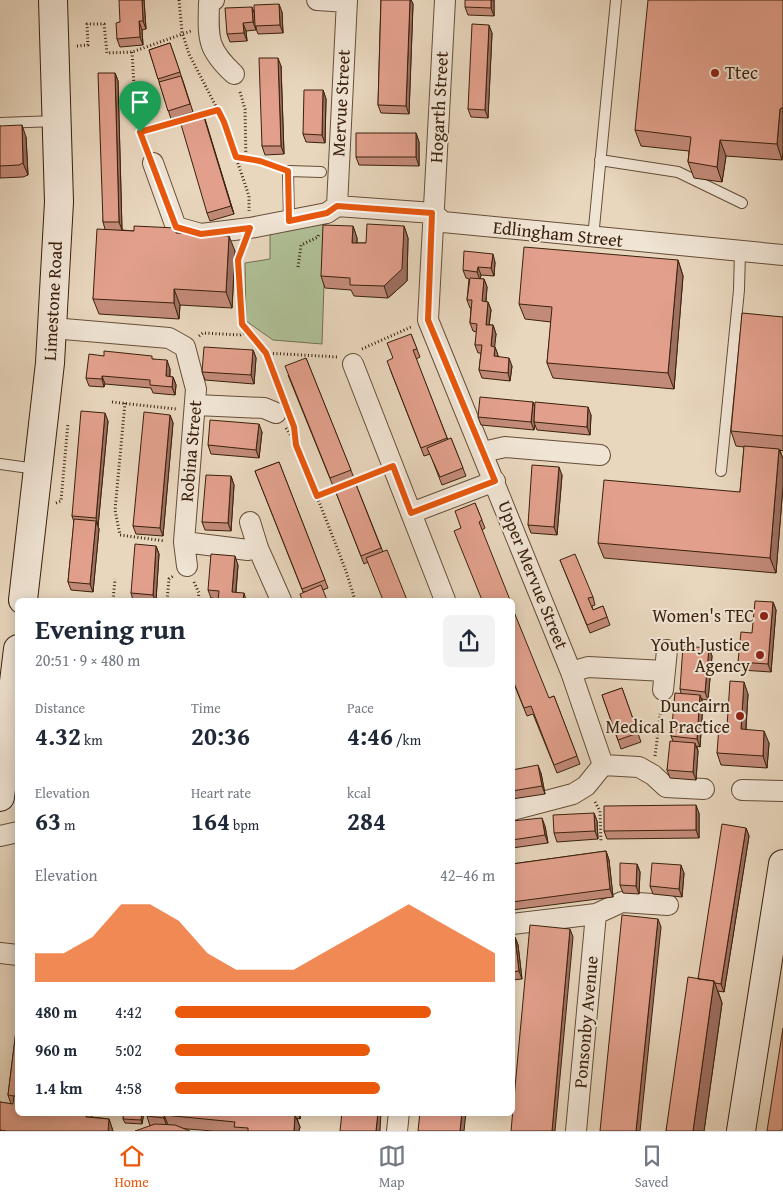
<!DOCTYPE html>
<meta charset="utf-8">
<style>
:root{--surface:#fff;--page:#f2f2f3;--text:#1f2937;--muted:#747a83;--line:#e0e1e3;--accent:#ea580c}
body{margin:0;font-family:"Gentium Book Plus",serif;background:var(--page);color:var(--text);height:100vh;display:flex;flex-direction:column;font-size:19px;white-space:nowrap}
*{box-sizing:border-box;margin:0}
p{font-size:16px;color:var(--muted)}
.icon{flex:none;width:28px;height:28px;fill:none;stroke:currentColor;stroke-width:2;stroke-linecap:round;stroke-linejoin:round}
.map{position:relative;flex:1;overflow:hidden}
.details{position:absolute;left:15px;top:598px;width:500px;height:518px;display:flex;flex-direction:column;background:var(--surface);border-radius:8px;box-shadow:0 2px 12px #0003}
.details>*{flex:none}
.pin{position:absolute;display:grid;place-items:center;width:42px;height:42px;color:#fff;margin:-51px -21px;border-radius:50% 50% 50% 0;rotate:-45deg;box-shadow:0 0 5px #0007}
.pin .icon{rotate:45deg}
.round{display:grid;place-items:center;flex:none;width:52px;height:52px;border-radius:8px;background:var(--page)}
.summary{display:flex;align-items:center;justify-content:space-between;height:85px;padding:0 20px}
h1{font-size:28px;font-weight:700;line-height:38px}
.metrics{display:grid;grid-template-columns:repeat(3,1fr);gap:8px;height:85px;padding:5px 20px}
.metrics div{display:grid;align-content:center}
.metrics b{font-size:25px;font-weight:700}
.metrics small{font-size:14px;font-weight:400}
.metrics p{font-size:14px}
.chart{height:140px;padding:10px 20px}
.chart p{display:flex;justify-content:space-between}
.chart svg{width:100%;height:90px;margin-top:5px;fill:var(--accent);opacity:.7}
ul{padding:0 20px;list-style:none;font-size:16px}
li{display:grid;grid-template-columns:80px 60px 1fr;align-items:center;height:38px}
li i{height:12px;border-radius:6px;background:var(--accent)}
.dock{display:flex;justify-content:space-around;align-items:center;height:70px;border-top:1px solid var(--line);background:var(--surface);font-size:14px;color:var(--muted)}
.dock a{display:grid;justify-items:center;gap:2px}
.dock .on{color:var(--accent)}
.map>svg:first-child{display:block}
.green{fill:#afbf96;stroke:#757051}
.lines{fill:none;stroke-linecap:round;stroke-linejoin:round}
.lane-casing{stroke:#664e38;stroke-width:12}
.street-casing{stroke:#664e38;stroke-width:22}
.secondary-casing{stroke:#3b210c;stroke-width:30}
.path{stroke:#3b210c;stroke-width:3;stroke-dasharray:1 2.5;stroke-linecap:butt}
.lane{stroke:#f0e4d4;stroke-width:10}
.street{stroke:#f0e4d4;stroke-width:20}
.secondary{stroke:#f0e4d4;stroke-width:28}
.wall{fill:#c28a78;stroke:#3b210c}
.shaded-wall{fill:#9e7062;stroke:#3b210c}
.building{fill:#e2a08c;stroke:#3b210c}
.route-casing{stroke:#fff;stroke-width:10}
.route{stroke:#ea580c;stroke-width:6}
.poi-dot{fill:#8f2418;stroke:#f0e4d4;stroke-width:2}
.labels{text-anchor:middle;stroke-width:4;stroke-linejoin:round;paint-order:stroke}
.poi-label{font-size:18px;fill:#3b210c;stroke:#f0e4d4;text-anchor:end}
.street-label{font-size:18px;fill:#3b210c;stroke:#f0e4d4}
</style>
<div class="map">
<svg width="783" height="1131" viewBox="0 0 783 1131">
<rect width="100%" height="100%" fill="#e8d6bd"/>
<filter id="stains"><feTurbulence type="fractalNoise" baseFrequency=".004" numOctaves="4"/><feColorMatrix values="0 0 0 0 .2 0 0 0 0 .09 0 0 0 0 .02 0 0 0 .5 -.17"/></filter>
<radialGradient id="worn" r=".72"><stop offset=".6" stop-color="#630" stop-opacity="0"/><stop offset="1" stop-color="#630" stop-opacity=".3"/></radialGradient>
<path class="green" d="M304,224h22l-4,120 -49,-4 -27,-19 -1,-58 25,-4v-28z"/>
<g class="lines">
<defs>
<path id="lane" d="M0,123l56,-2
M600,160l78,12 64,31
M289,221l-1,-50 33,1
M593,238l23,-238
M0,464l36,5
M721,471l18,-181 1,-39"/>
<path id="street" d="M214,0l-5,3c-1,36 -2,46 25,71
M317,0l30,2
M445,0l-17,320 143,352 32,93
M153,163l23,64 25,7 49,-6 77,-15 10,-7
M337,206l96,7 10,9 340,33
M337,206l10,-206
M52,328l117,10 16,9 11,42 -12,153 3,24
M353,364l92,236
M196,405l68,3 12,5
M483,452l22,-5 95,8
M411,513l84,-32
M250,522l8,26 23,52
M184,542l64,8 10,-2
M571,672l17,-5 77,4
M663,690l4,-40
M742,790l41,1
M512,810l61,-16 13,-8 17,-21 36,2 14,8 13,12 38,2
M0,836l18,-4
M512,924l84,-10 26,-12 46,3
M0,953l18,2
M397,1131l2,-19
M576,1131l20,-217"/>
<path id="secondary" d="M23,600l27,-237 9,-161 -6,-202
M0,797l18,-148
M741,1131l42,-267"/>
</defs>
<use href="#lane" class="lane-casing"/>
<use href="#street" class="street-casing"/>
<use href="#secondary" class="secondary-casing"/>
<path class="path" d="M179,0l3,32 7,22 35,68 25,74v15
M77,46l11,-1 -1,-21h17l3,29 25,-1 59,-21
M132,52l4,68 10,27
M240,92l5,17 1,51
M202,115l16,-4
M140,132l43,-12
M236,157l40,10
M242,248l-4,12 4,64 24,29 15,41
M298,267l3,-22 17,-8 1,-4
M199,336l4,-3 37,2 8,-4
M362,349l49,-22
M266,353l72,4
M112,402l64,7
M125,403l-10,107 5,25 45,6
M292,421l5,24 49,126 9,29
M286,428l10,16
M317,496l60,-24
M56,503l5,-2 7,-78
M194,582l5,11 -1,7
M113,600l2,-21
M167,600l2,-21 4,-3
M655,756l6,-48
M595,802l5,9 1,31"/>
<use href="#lane" class="lane"/>
<use href="#street" class="street"/>
<use href="#secondary" class="secondary"/>
</g>
<path class="wall" d="M144,0l2,29 -4,1 1,15 -23,2 -3,-8 3,-17z
M381,0h30l2,4 -4,110 -28,-1 -3,-8z
M494,0v16l-26,-1 -3,-8z
M783,0v152l-1,8 -56,-4 -4,26 -28,-4 -6,-16 1,-11 -48,-5 -6,-16z
M252,7l3,8 1,15 -10,1 1,10 -17,1 -3,-8z
M282,12l1,21 -25,1 -3,-8z
M492,33l-4,85 -17,-1 -3,-8z
M170,43l14,41 9,28 -22,7 -22,-69z
M281,66l3,88 -19,1 -3,-9z
M115,73l3,8 4,149 12,1 42,-3 2,5 57,18 -3,57 -52,-3 -1,14 -80,-5 -6,-15 12,-70 -2,-7z
M323,90l3,9 -1,44 -19,-1 -3,-8z
M203,114l31,100 -24,7 -3,-8z
M0,126l26,11 2,38 -5,2 -23,1z
M416,133l3,9v24l-60,-1 -3,-8z
M353,226l4,12v5h9l38,-17 4,12 -1,43 -19,17 -34,-2 -3,-6 -26,-2 -4,-12z
M678,260l5,16 -9,113 -121,-11 -6,-15 4,-41 -26,-3 -6,-15z
M495,262l-1,14 -13,-1 -1,4h4l3,8 -1,15h2l3,8 -2,15h4l3,9 -2,13h1l3,9 14,10 -2,15 -28,-3 -3,-8 2,-17h-3l-3,-8 2,-13 -4,-1 -3,-8 1,-15h-1l-3,-8 2,-21 -3,-1 -3,-8z
M783,317v134l-3,-1 3,9v27l-7,87 -172,-15 -6,-15 142,-51 4,-45 -8,-1 -5,-15z
M411,334l9,23 -4,2 32,81 3,-2 15,38 -24,9 -12,-31 -6,2 -34,-87 3,-11z
M253,350l3,8 -2,26 -49,-4 -3,-8z
M306,358l48,120 -21,8 -45,-111z
M154,359l16,10v8h3l3,8 -1,10 -22,-2 -2,-5 -46,-4 -1,3 -15,-1 -3,-8z
M533,402l2,6 56,7 -1,20 -53,-5 -2,-5 -1,5 -53,-5 -3,-8z
M170,415l3,8 -10,113 -27,-2 -3,-8z
M108,421l-10,105 1,3 -6,63 -22,-2 -3,-8 6,-60 -2,-6z
M262,432l-3,26 -48,-4 -3,-9z
M279,462l49,126 -5,2 -20,2 -48,-121z
M562,475l-5,60 -26,-2 -3,-8z
M231,476l3,9 -3,46 -26,-1 -3,-8z
M355,482l28,70 -15,10 -4,2 -29,-74z
M475,503l10,25 -3,2 -21,-2z
M156,546l3,8 -3,46h-23l-2,-7z
M560,560l33,37 2,8 -3,1 1,4 10,-4 7,19 -20,8z
M238,565l-2,28 -18,6 -7,-1 -3,-8z
M773,602l3,8 -5,62 -30,-2 -3,-8 14,-29z
M709,648l3,8 -4,44 -6,-1 1,4 -3,44 -3,-1 1,5 -2,29 -26,-2 -3,-8 6,-29 -2,-5 10,-43 -1,-4z
M512,679l37,19 5,-2 26,68 -23,9 -24,-59 -6,2z
M622,688l19,54 -20,7 -19,-54z
M748,694l-2,36 23,13 -2,25 -46,-3 -4,-12 10,-26z
M512,770l29,3 4,21 -33,5z
M594,813l3,8 1,18 -41,3 -3,-9z
M699,813v25l-92,1 -3,-8z
M512,821l33,5 3,17 -36,5z
M746,828l3,8 -25,156 -6,-1 4,12 -18,128h-38l32,-152z
M606,851l3,9 4,37 -101,13v-46z
M637,864l3,8 -1,22 -16,-1 -3,-8z
M684,873l-2,24 -29,-3 -3,-8z
M515,937l3,8 4,34 -10,1v-42z
M18,1015v97h72l2,5 17,2 4,12h-113v-29l11,2 -3,-9z
M124,1112h20l-2,12 -17,-1 -2,-4z
M147,1112h154l-1,7 -3,-1 3,9 -1,4h-86l-63,-5 -3,-10z"/>
<path class="shaded-wall" d="M142,0h2l2,29 -3,-8z
M410,0h1l2,4 -4,110 -3,-8z
M491,0h3v16l-3,-8z
M279,4l3,8 1,21 -3,-8z
M252,7l3,8 1,15 -3,-8z
M139,21l3,9 1,15 -3,-8z
M243,23l3,8 1,10 -3,-8z
M489,25l3,8 -4,85 -3,-8z
M278,58l3,8 3,88 -3,-8z
M115,73l3,8 4,149 -3,-8z
M323,90l3,9 -1,44 -3,-8z
M783,107v45l-1,8 -5,-16 3,-35z
M203,114l3,8 28,92 -3,-8z
M22,125l4,12 2,38 -5,-12z
M416,133l3,9v24l-3,-9z
M720,140l6,16 -4,26 -5,-15z
M353,226l4,12 -1,17 -4,-12z
M404,226l4,12 -1,43 -19,17 -4,-12z
M229,236l6,15 -3,57 -6,-16z
M493,254l2,8 -1,14 -3,-8z
M678,260l5,16 -9,113 -6,-16z
M478,267l3,8 -1,5 -3,-8z
M484,279l3,8 -2,23 -3,-9z
M174,289l6,16 -1,14 -5,-16z
M488,302l3,8 -3,23 -2,-8z
M493,325l3,9 -2,20 -3,-8z
M495,347l3,8 -1,9 -3,-8z
M253,350l3,8 -2,26 -3,-9z
M509,358l3,8 -2,15 -2,-8z
M167,360l3,9 -1,16 -3,-9z
M102,376l3,8 -1,3 -2,-8z
M173,377l3,8 -1,10 -3,-8z
M533,402l3,8 -2,12 1,3 -1,5 -3,-8z
M588,407l3,8 -1,20 -3,-8z
M105,413l3,8 -10,105 -2,-8z
M170,415l3,8 -10,113 -3,-8z
M259,424l3,8 -3,26 -3,-8z
M779,449l4,10v27l-7,87 -6,-15z
M559,467l3,8 -5,60 -3,-8z
M231,476l3,9 -3,46 -3,-8z
M96,521l3,8 -6,63 -3,-8z
M156,546l3,8 -3,46h-1l-2,-5z
M235,556l3,9 -3,35 -3,-8z
M244,593l2,7h-3z
M773,602l3,8 -5,62 -3,-8z
M709,648l3,8 -4,44 -3,-8z
M744,682l4,12 -3,47 -4,-12z
M700,695l3,8 -3,44 -3,-8z
M764,731l5,12 -2,25 -4,-12z
M695,743l3,8 -2,29 -3,-8z
M538,765l3,8 4,21 -3,-8z
M696,805l3,8v25l-3,-8z
M594,813l3,8 1,18 -3,-8z
M542,818l3,8 3,17 -3,-8z
M746,828l3,8 -25,156 -3,-8z
M606,851l3,9 4,37 -3,-8z
M637,864l3,8 -1,22 -3,-8z
M681,865l3,8 -2,24 -3,-8z
M658,919l3,8 -21,204h-4z
M570,929l3,8 -18,194h-3z
M515,937l3,8 4,34 -3,-8z
M714,981l8,22 -18,128h-11z
M86,1112h4l3,9 -7,-4z
M142,1112h2l-2,12 -1,-4z
M298,1112h3l-1,7z
M378,1112h3l-1,19h-4z
M462,1112h4l-2,19h-4z
M164,1115l5,12 -1,3 -4,-12z
M295,1115l5,12 -1,4h-5z
M109,1119l4,12h-5z"/>
<path class="building" d="M119,0h23l1,21h-4l1,16 -23,2 -1,-16 4,-1z
M381,0h29l-4,106 -28,-1z
M465,0h26v8l-26,-1z
M648,0h135v107l-3,2 -3,35 -57,-4 -3,27 -29,-5 3,-25 -56,-7z
M279,4l1,21 -25,1 -1,-21z
M252,7l1,15 -10,1 1,10 -17,1 -2,-26z
M472,24l17,1 -4,85 -17,-1z
M170,43l10,29 -22,7 -9,-29z
M259,58h19l3,88h-19z
M98,73h17l4,149h-16z
M181,76l9,28 -22,7 -9,-29z
M304,90h19l-1,45 -19,-1z
M203,114l28,92 -24,7 -27,-92z
M22,125l1,38 -4,2 -19,1v-40z
M356,133h60v24h-60z
M367,224l37,2 -2,43 -18,17 -34,-1v-7l-29,-2 2,-51 30,1 -1,17h14z
M134,226l42,2v5l53,3 -3,56 -52,-3v14l-81,-4 4,-70 37,2z
M524,247l154,13 -10,113 -121,-10 5,-56 -33,-3z
M464,251l29,3 -2,14 -13,-1 -1,5 -14,-2z
M470,278l14,1 -2,22 6,1 -2,23h7l-2,21 4,1 -1,9 15,2 -1,15 -29,-3 3,-25h-7l2,-21 -7,-1 2,-23h-5z
M742,313l41,4v119l-52,-5z
M411,334l6,15 -4,1 34,88 -26,10 -34,-87 6,-3 -6,-15z
M204,347l49,3 -2,25 -49,-3z
M104,351l48,5v3l15,1 -1,16 7,1 -1,10 -22,-2v-5l-48,-4v3l-16,-1 3,-24 15,2z
M306,358l45,112 -21,8 -45,-112z
M480,397l53,5 -2,20 -53,-5z
M535,402l53,5 -1,20 -53,-5z
M81,411l24,2 -9,105 -24,-2z
M144,412l26,3 -10,113 -27,-2z
M210,420l49,4 -3,26 -48,-5z
M451,438l12,30 -23,9 -13,-29z
M744,446l35,3 -9,109 -172,-15 6,-63 136,12z
M279,462l46,118 -23,9 -47,-118z
M532,465l27,2 -5,60 -26,-2z
M206,475l25,1 -3,47 -26,-1z
M355,482l26,66 -20,8 -26,-66z
M475,503l7,17 -3,2 31,78h-28l-28,-69 7,-3 -6,-17z
M74,519l22,2 -6,63 -22,-2z
M135,544l21,2 -3,49 -22,-2z
M387,550l20,50h-24l-17,-42z
M211,554l24,2 -3,36 12,1 -1,7h-25l1,-9 -11,-1z
M575,554l18,43 -5,1 5,12 10,-4 4,11 -20,8 -27,-65z
M321,585l6,15h-25l-2,-6z
M755,601l18,1 -5,62 -30,-2 3,-30 11,1z
M512,607l37,91 5,-2 23,60 -23,9 -23,-59 -7,2 -12,-30z
M683,646l26,2 -4,44 -25,-3z
M730,681l14,1 -3,47 23,2 -1,25 -46,-3 2,-27 8,1z
M622,688l16,45 -20,7 -16,-45z
M675,693l25,2 -3,44 -26,-3z
M670,741l25,2 -2,29 -26,-2z
M538,765l4,21 -30,5v-21z
M696,805v25l-92,1v-25z
M594,813l1,18 -41,2 -1,-18z
M542,818l3,17 -33,5v-19z
M722,824l24,4 -25,156 -6,-1 -1,-2 -16,-2z
M606,851l4,38 -98,13v-38z
M620,863l17,1 -1,22 -16,-1z
M652,863l29,2 -2,24 -29,-3z
M622,915l36,4 -22,212h-36z
M530,925l40,4 -18,202h-41z
M515,937l4,34 -7,1v-34z
M688,977l26,4 -21,150h-27z
M18,1015v81h-4l-6,-1z
M783,1028v101l-3,2h-13z
M14,1096h4v16h68v5l23,2 -1,12h-101l-7,-1v-28l13,2z
M124,1112h18l-1,8 -18,-1z
M147,1112h141v2l7,1 -1,16h-46v-3l-14,-1 1,-5 -71,-7v3l-17,-2z
M342,1112h36l-2,19h-36z
M420,1112h42l-2,19h-42z
M155,1124l20,1 15,6h-55z"/>
<g class="lines">
<defs>
<path id="route" d="M218,110l6,12 12,35 24,4 28,10 1,50 38,-8 10,-7 95,7 -4,107 67,161 -84,32 -18,-47 -76,30 -21,-51 -2,-18 -28,-74 -24,-29 -4,-64 12,-32 -49,6 -25,-7 -36,-95z"/>
</defs>
<use href="#route" class="route-casing"/>
<use href="#route" class="route"/>
</g>
<g class="poi-dot">
<circle cx="715" cy="73" r="5"/>
<circle cx="764" cy="616" r="5"/>
<circle cx="760" cy="655" r="5"/>
<circle cx="740" cy="716" r="5"/>
</g>
<g class="labels">
<g class="poi-label">
<text x="725" y="79" text-anchor="start">Ttec</text>
<text x="754" y="622">Women's TEC</text>
<text x="750" y="651">Youth Justice<tspan x="750" dy="21">Agency</tspan></text>
<text x="730" y="712">Duncairn<tspan x="730" dy="21">Medical Practice</tspan></text>
</g>
<g class="street-label">
<text transform="translate(341 103) rotate(-87)" y="6">Mervue Street</text>
<text transform="translate(439 107) rotate(-87)" y="6">Hogarth Street</text>
<text transform="translate(558 234) rotate(6)" y="6">Edlingham Street</text>
<text transform="translate(53 301) rotate(-87)" y="6">Limestone Road</text>
<text transform="translate(191 451) rotate(-85)" y="6">Robina Street</text>
<text transform="translate(533 575) rotate(68)" y="6">Upper Mervue Street</text>
<text transform="translate(586 1022) rotate(-85)" y="6">Ponsonby Avenue</text>
</g>
</g>
<rect width="100%" height="100%" filter="url(#stains)"/>
<rect width="100%" height="100%" fill="url(#worn)"/>
</svg>
<div class="pin" style="left:140px;top:132px;background:#1e9e55"><svg class="icon" aria-label="arrive" viewBox="0 0 24 24"><path d="M6 21V4h12l-3 4 3 4H6"/></svg></div>
<section class="details">
<div class="summary"><div><h1>Evening run</h1><p>20:51 · 9 × 480 m</p></div><a class="round"><svg class="icon" aria-label="share" viewBox="0 0 24 24"><path d="M12 15V3M7 8l5-5 5 5M5 13v7h14v-7"/></svg></a></div>
<div class="metrics">
<div><p>Distance</p><b>4.32<small> km</small></b></div>
<div><p>Time</p><b>20:36</b></div>
<div><p>Pace</p><b>4:46<small> /km</small></b></div>
</div>
<div class="metrics">
<div><p>Elevation</p><b>63<small> m</small></b></div>
<div><p>Heart rate</p><b>164<small> bpm</small></b></div>
<div><p>kcal</p><b>284</b></div>
</div>
<div class="chart"><p><span>Elevation</span>42–46 m</p>
<svg viewBox="0 0 160 44" preserveAspectRatio="none"><path d="M0 44V30L10 30L20 22L30 6L40 6L50 14L60 30L70 38L80 38L90 38L100 30L110 22L120 14L130 6L140 14L150 22L160 30V44z"/></svg>
</div>
<ul>
<li><b>480 m</b>4:42<i style="width:80%"></i></li>
<li><b>960 m</b>5:02<i style="width:61%"></i></li>
<li><b>1.4 km</b>4:58<i style="width:64%"></i></li>
</ul>
</section>
</div>
<nav class="dock">
<a class="on"><svg class="icon" aria-label="home" viewBox="0 0 24 24"><path d="M3 11l9-7 9 7M6 9v11h12V9"/></svg>Home</a>
<a><svg class="icon" aria-label="map" viewBox="0 0 24 24"><path d="M3 6l6-2 6 2 6-2v14l-6 2-6-2-6 2zM9 4v14M15 6v14"/></svg>Map</a>
<a><svg class="icon" aria-label="saved" viewBox="0 0 24 24"><path d="M7 4h10v16l-5-4-5 4z"/></svg>Saved</a>
</nav>
